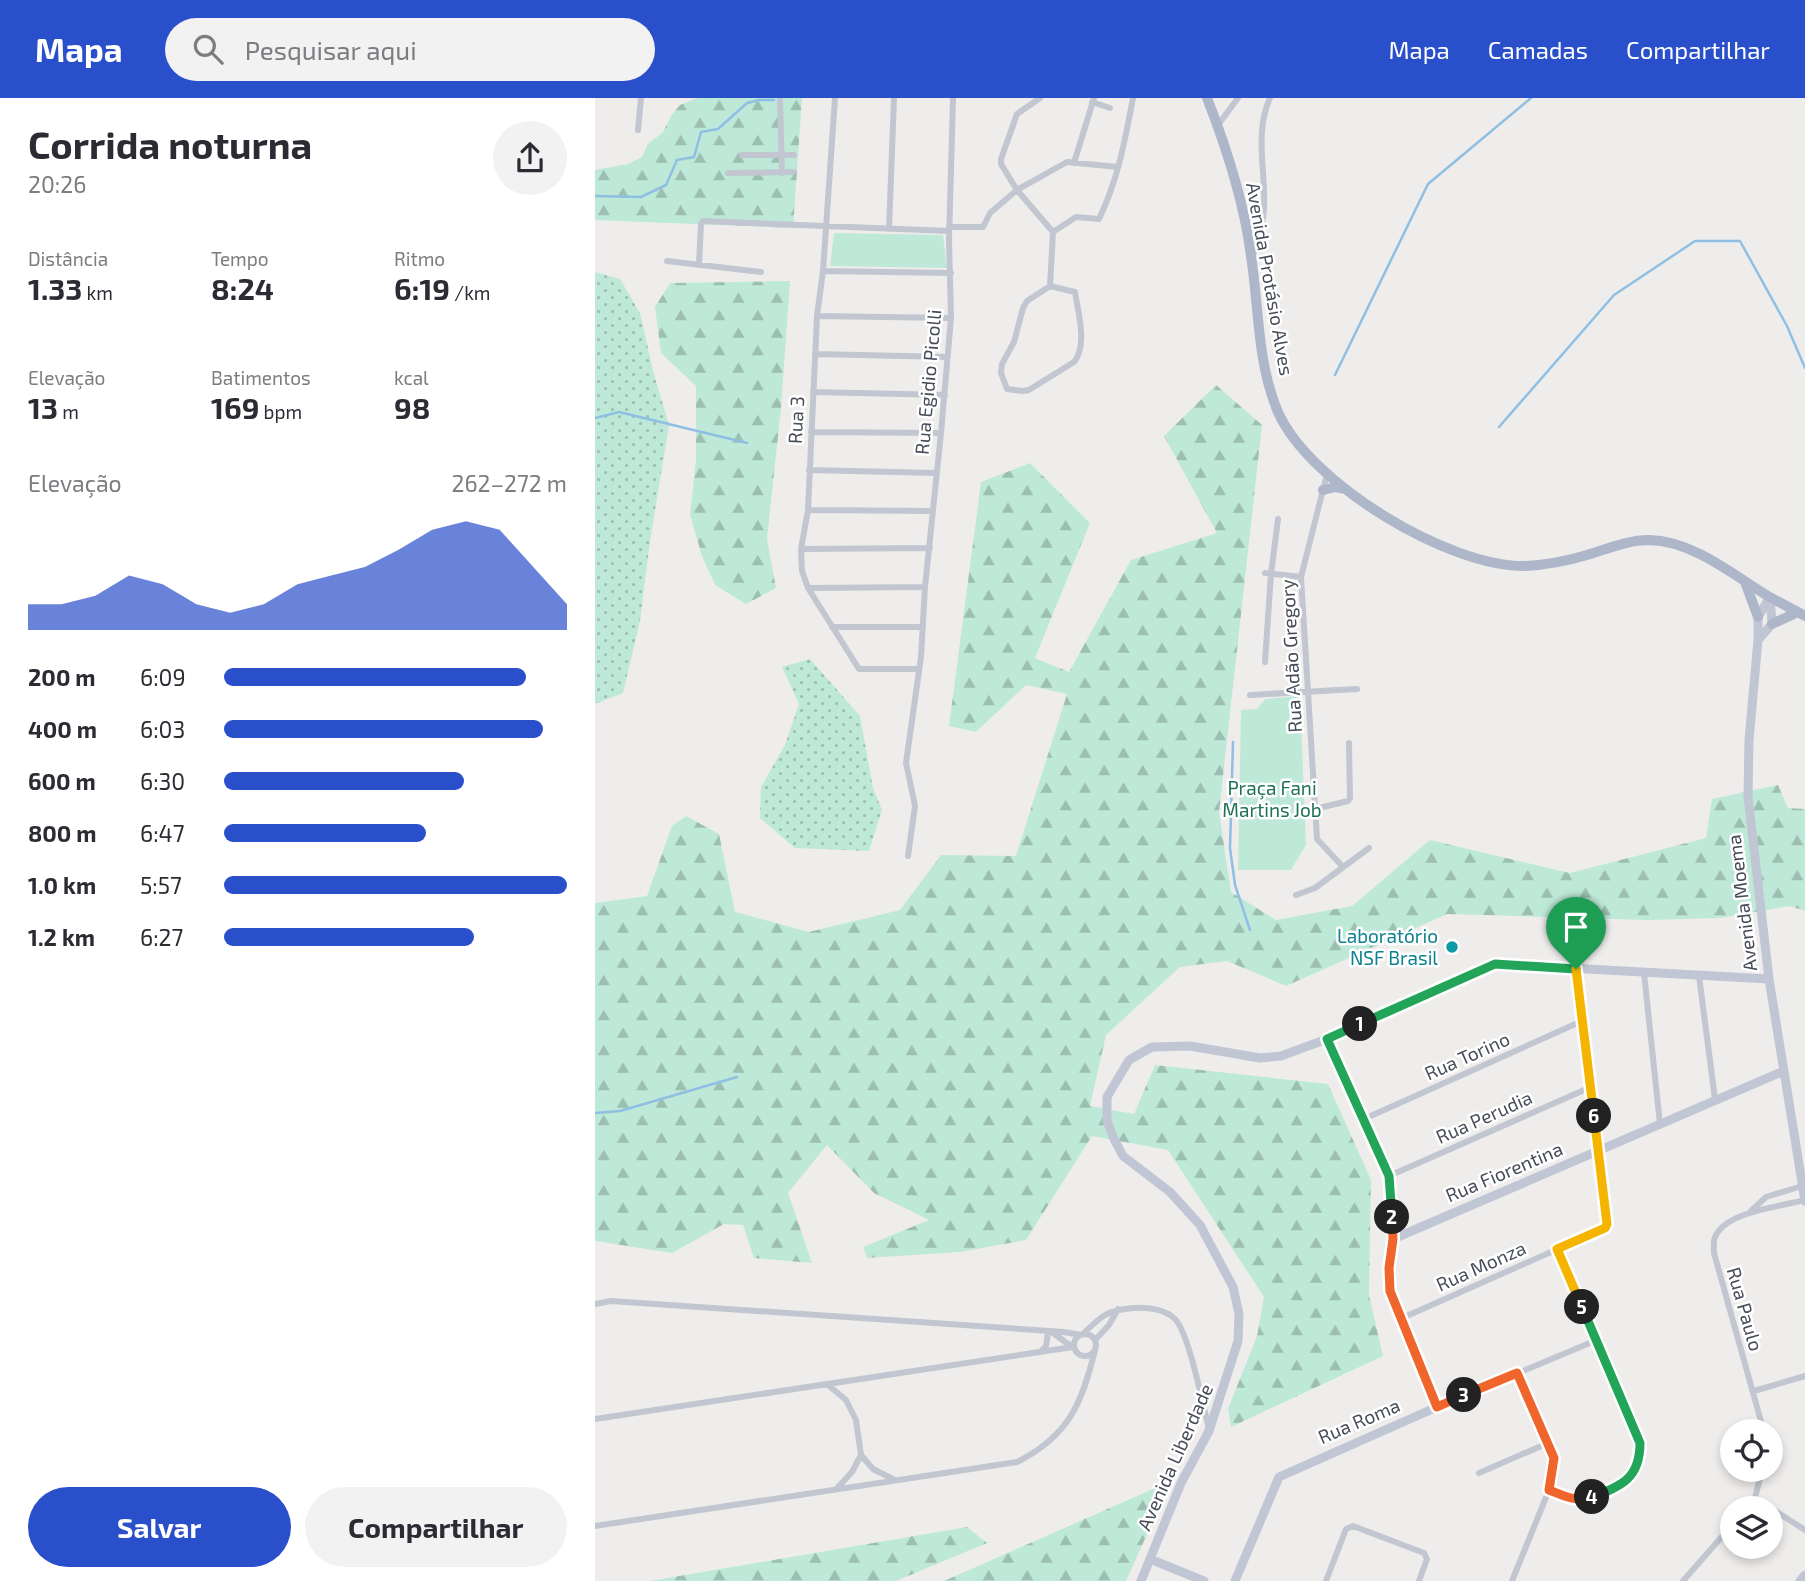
<!DOCTYPE html>
<html lang="pt">
<meta charset="utf-8">
<style>
:root{--surface:#fff;--page:#f2f2f3;--text:#2b2b33;--muted:#7c7c81;--accent:#2a4fcb}
body{margin:0;font-family:"Exo 2",sans-serif;background:var(--page);color:var(--text);height:100vh;display:flex;flex-direction:column;font-size:26px;white-space:nowrap}
*{box-sizing:border-box;margin:0}
p{font-size:23px;color:var(--muted)}
.icon{flex:none;width:38px;height:38px;fill:none;stroke:currentColor;stroke-width:2;stroke-linecap:round;stroke-linejoin:round}
.map{position:relative;flex:1;overflow:hidden}
.sheet{display:flex;flex-direction:column;background:var(--surface);width:595px}
.sheet>*{flex:none}
.tools{position:absolute;left:1125px;top:1321px;display:grid;gap:14px}
.tools a{display:grid;place-items:center;width:63px;height:63px;border-radius:50%;background:var(--surface);box-shadow:0 4px 10px #0003;font-size:35px}
.pin{position:absolute;display:grid;place-items:center;width:60px;height:60px;color:#fff;margin:-72px -30px;border-radius:50% 50% 50% 0;rotate:-45deg;box-shadow:0 0 7px #0007}
.pin .icon{rotate:45deg}
.km{position:absolute;width:35px;height:35px;margin:-18px;border-radius:50%;background:#222;color:#fff;font-size:19px;line-height:35px;text-align:center}
.round{display:grid;place-items:center;flex:none;width:74px;height:74px;border-radius:37px;background:var(--page)}
.headline{display:flex;align-items:center;justify-content:space-between;height:119px;padding:0 28px}
h1{font-size:38px;font-weight:700;line-height:52px}
.figures{display:grid;grid-template-columns:repeat(3,1fr);gap:10px;height:119px;padding:7px 28px}
.figures div{display:grid;align-content:center}
.figures b{font-size:30px;font-weight:700}
.figures small{font-size:19px;font-weight:400}
.figures p{font-size:19px}
.chart{height:196px;padding:14px 28px}
.chart p{display:flex;justify-content:space-between}
.chart svg{width:100%;height:126px;margin-top:7px;fill:var(--accent);opacity:.7}
.button{display:flex;gap:14px;margin-top:auto;padding:14px 28px}
.button a{flex:1;height:80px;border-radius:42px;background:var(--accent);color:#fff;font-size:28px;font-weight:700;line-height:80px;text-align:center}
.button a+a{background:var(--page);color:var(--text)}
ul{padding:0 28px;list-style:none;font-size:23px}
li{display:grid;grid-template-columns:112px 84px 1fr;align-items:center;height:52px}
li i{height:18px;border-radius:9px;background:var(--accent)}
header{display:flex;align-items:center;gap:42px;box-sizing:border-box;height:98px;padding:0 35px;background:var(--accent);color:#fff}
header strong{font-size:33px}
nav{display:flex;gap:38px;margin-inline-start:auto;font-size:24px}
.search{width:490px;height:63px;background:var(--page);display:flex;align-items:center;gap:18px;box-sizing:border-box;padding:0 24px;border-radius:38px;color:var(--muted);font-size:26px}
main{display:flex;flex:1;min-height:0}
.map>svg:first-child{display:block}
.grass{fill:url(#grass-dots)}
.forest{fill:url(#forest-firs)}
.park{fill:#bee9d8}
.lines{fill:none;stroke-linecap:round;stroke-linejoin:round}
.stream{stroke:#8fbfe2;stroke-width:2.5}
.street{stroke:#c1c6d0;stroke-width:6}
.secondary{stroke:#c0c6d4;stroke-width:9}
.primary{stroke:#aeb6c9;stroke-width:10}
.split-1-casing{stroke:#fff;stroke-width:14}
.split-2-casing{stroke:#fff;stroke-width:14}
.split-3-casing{stroke:#fff;stroke-width:14}
.split-4-casing{stroke:#fff;stroke-width:14}
.split-5-casing{stroke:#fff;stroke-width:14}
.split-6-casing{stroke:#fff;stroke-width:14}
.split-7-casing{stroke:#fff;stroke-width:14}
.split-1{stroke:#22a559;stroke-width:9}
.split-2{stroke:#22a559;stroke-width:9}
.split-3{stroke:#f0652b;stroke-width:9}
.split-4{stroke:#f0652b;stroke-width:9}
.split-5{stroke:#22a559;stroke-width:9}
.split-6{stroke:#f5b400;stroke-width:9}
.split-7{stroke:#f5b400;stroke-width:9}
.culture-dot{fill:#0f9aa8;stroke:#fff;stroke-width:2.5}
.labels{text-anchor:middle;stroke-width:5;stroke-linejoin:round;paint-order:stroke}
.street-label{font-size:19px;fill:#464c58;stroke:#fff}
.park-label{font-size:19px;fill:#1f7159;stroke:#fff}
.culture-label{font-size:19px;fill:#0d838f;stroke:#fff;text-anchor:end}
</style>
<header>
<strong>Mapa</strong>
<div class="search"><svg class="icon" aria-label="search" viewBox="0 0 24 24"><circle cx="10" cy="10" r="6"/><path d="M15 15l6 6"/></svg>Pesquisar aqui</div>
<nav><a>Mapa</a><a>Camadas</a><a>Compartilhar</a></nav>
</header>
<main>
<section class="sheet">
<div class="headline"><div><h1>Corrida noturna</h1><p>20:26</p></div><a class="round"><svg class="icon" aria-label="share" viewBox="0 0 24 24"><path d="M12 15V3M7 8l5-5 5 5M5 13v7h14v-7"/></svg></a></div>
<div class="figures">
<div><p>Distância</p><b>1.33<small> km</small></b></div>
<div><p>Tempo</p><b>8:24</b></div>
<div><p>Ritmo</p><b>6:19<small> /km</small></b></div>
</div>
<div class="figures">
<div><p>Elevação</p><b>13<small> m</small></b></div>
<div><p>Batimentos</p><b>169<small> bpm</small></b></div>
<div><p>kcal</p><b>98</b></div>
</div>
<div class="chart"><p><span>Elevação</span>262–272 m</p>
<svg viewBox="0 0 160 44" preserveAspectRatio="none"><path d="M0 44V35L10 35L20 32L30 25L40 28L50 35L60 38L70 35L80 28L90 25L100 22L110 16L120 9L130 6L140 9L150 22L160 35V44z"/></svg>
</div>
<ul>
<li><b>200 m</b>6:09<i style="width:88%"></i></li>
<li><b>400 m</b>6:03<i style="width:93%"></i></li>
<li><b>600 m</b>6:30<i style="width:70%"></i></li>
<li><b>800 m</b>6:47<i style="width:59%"></i></li>
<li><b>1.0 km</b>5:57<i style="width:100%"></i></li>
<li><b>1.2 km</b>6:27<i style="width:73%"></i></li>
</ul>
<div class="button"><a>Salvar</a><a>Compartilhar</a></div>
</section>
<div class="map">
<svg width="1210" height="1483" viewBox="0 0 1210 1483">
<defs>
<pattern id="grass-dots" width="8" height="8" patternUnits="userSpaceOnUse" patternTransform="scale(1.75)"><rect width="8" height="8" fill="#bee9d8"/><path d="M2 2h.1M6 6h.1" fill="none" stroke="#9cbfb2" stroke-width="1.8" stroke-linecap="round"/></pattern>
<pattern id="forest-firs" width="22" height="20" patternUnits="userSpaceOnUse" patternTransform="scale(1.75)"><rect width="22" height="20" fill="#bee9d8"/><path d="M5 1l3.5 6h-7zM16 11l3.5 6h-7z" fill="#9cbfb2"/></pattern>
</defs>
<rect width="100%" height="100%" fill="#efedec"/>
<path class="grass" d="M0,174l25,7 20,34 13,58 16,54 -19,116 -10,80 -17,72 -28,11z
M215,561l50,57 13,72 9,22 -13,41 -74,-3 -35,-30 1,-31 24,-42 14,-41 -17,-37z"/>
<path class="forest" d="M102,0h105l-9,130 -198,-8v-50l33,-6 14,-7 6,-13 15,-12 8,-16 9,-11z
M195,183l-9,127 -14,131 9,49 -30,16 -31,-19 -13,-29 -12,-41 6,-55v-74l-35,-33 -6,-46 15,-24z
M621,287l46,40 -43,387 12,80 45,28 76,-14 78,-66 140,33 136,-35 6,-39 66,-14 10,23 17,1v102l-15,-5 -70,12 -72,2 -201,-6 -161,72 -59,-25 -47,6 -74,68 -16,71 44,8 21,-49 173,19 43,96 -2,115 14,61 -152,71 -3,-18 29,-73 7,-39 -96,-147 -76,-14 -66,104 -66,12 -93,6 -4,-11 66,-27 -55,-27 -47,-48 -39,48 24,70 -58,-5 -11,-33 -19,-1 -52,29 -77,-12v-338l52,-7 25,-70 14,-10 33,18 16,78 74,20 91,-22 41,-55 75,1 51,-162 -41,-9 -50,47 -27,-6 32,-244 49,-19 60,60 -55,135 34,14 62,-112 86,-27 -53,-97z
M576,1383l-45,100h-182z
M372,1429l20,16 -91,38h-246z"/>
<path class="park" d="M239,135l109,2 4,33 -117,-2z
M705,598l6,149 -15,25h-53l3,-160 16,-1 8,-10z"/>
<g class="lines">
<path class="stream" d="M0,98l46,1 25,-12 11,-25 17,-3 7,-25 17,-3 29,-26 12,-3h15
M740,277l93,-191 103,-86
M0,320l24,-6 128,31
M904,329l115,-132 81,-54h45l47,85 18,42
M638,644l-3,106 5,37 15,45
M0,1015l25,-2 117,-34"/>
<path class="street" d="M185,0l2,75
M240,0l-12,173 -6,45 -9,194 -7,39 1,22 6,17 51,81h59
M445,0l-23,16 -16,45v5l16,26 36,42 -3,54 -23,15 -4,7 -9,34 -12,22 -1,9 6,16 16,2 6,-1 45,-28c14,-17 4,-50 1,-70l-25,-6
M497,4l18,6
M623,27l20,-27
M43,32l3,-32
M147,57h52
M479,65l20,-65
M133,75l65,-1
M354,129h34l7,-14 27,-23 50,-28 51,5
M294,131l5,-131
M458,134l23,-15 23,2c19,-39 26,-79 34,-121
M657,159c7,-16 11,-31 12,-49 2,-37 -10,-75 6,-110
M72,163l94,11
M104,166l2,-40 2,-3 246,10
M228,173l128,2
M222,218l134,2
M220,256l132,3
M218,294l132,3
M216,334l130,1
M214,372l127,3
M732,376l-26,103 16,262 26,28
M213,412l125,1
M206,451l129,-1
M670,475l36,4
M213,490l117,-1
M237,529h91
M670,564l6,-88 7,-55
M655,597l107,-6
M720,711l33,-8 2,-3 -1,-55
M313,758l7,-50 -9,-43 15,-106 4,-70 16,-154 10,-115 -2,-78 4,-142
M701,797l19,-7 54,-40
M1049,875l16,151
M1104,878l16,123
M769,1021l218,-98
M794,1078l202,-89
M1156,1113l15,-14 36,-11
M0,1206l16,-3 453,31 17,3
M805,1221l205,-91 2,-8 -31,-251
M458,1235l19,14
M488,1236c18,-18 24,-24 51,-26 13,-1 31,1 41,11 14,14 28,87 34,110
M479 1247a11 11 0 1 1 22 0a11 11 0 1 1-22 0Z
M500,1242l14,-15 9,-16
M445,1254l6,-6 2,-14
M232,1286l19,16 10,20 5,35 -9,17 -15,16
M1159,1293l51,-15
M842,1309l160,-67
M0,1321l478,-72
M1169,1334l-50,-179c0,-5 -1,-12 1,-16 11,-26 65,-30 90,-37
M266,1357l12,14 20,10
M884,1375l69,-30
M954,1392c11,4 21,11 33,10 13,-1 47,-18 54,-29 5,-8 4,-19 4,-28l-83,-194
M1160,1400l50,32
M1151,1410l9,-10 7,-28
M0,1428l422,-64c52,-26 65,-59 78,-112
M731,1483l20,-52 7,-3 71,27 3,6 -8,22
M917,1483l37,-91 6,-28 -38,-90
M1088,1483l50,-57"/>
<path class="secondary" d="M1175,499l-12,20v23l-9,100 -1,57 21,182 36,222
M1163,542l14,-16 -2,-27
M798,1141l391,-168
M555,1461l54,22
M546,1483l40,-98 28,-52 29,-90 1,-27 -6,-27 -33,-62 -30,-33 -47,-36 -10,-19 -6,-17v-23l22,-37 23,-13 38,-1 70,12 21,-2 46,-17 168,-75 274,15
M640,1483l44,-104 158,-70 -47,-116 -1,-23 4,-29 -4,-63 -62,-137
M1205,1483l5,-6"/>
<path class="primary" d="M612,0c20,51 37,103 44,158 8,51 6,107 27,156 31,71 170,155 247,154 21,-1 42,-5 62,-11 20,-6 41,-15 62,-15 44,1 83,34 119,56 12,7 25,13 37,20
M728,392l12,-3 11,2
M1150,484l13,35
M1177,526l26,-12"/>
</g>
<g class="lines">
<defs>
<path id="split-1" d="M765,926l135,-60 81,5"/>
<path id="split-2" d="M765,926l-33,15 62,137 3,41"/>
<path id="split-3" d="M797,1119l1,22 -4,29 1,23 47,116 27,-12"/>
<path id="split-4" d="M869,1297l53,-22 37,85 -5,32c15,6 26,12 43,7"/>
<path id="split-5" d="M987,1209l58,136c0,35 -18,43 -48,54"/>
<path id="split-6" d="M987,1209l-25,-58 48,-21 2,-4 -13,-108"/>
<path id="split-7" d="M981,871l18,147"/>
</defs>
<use href="#split-1" class="split-1-casing"/>
<use href="#split-2" class="split-2-casing"/>
<use href="#split-3" class="split-3-casing"/>
<use href="#split-4" class="split-4-casing"/>
<use href="#split-5" class="split-5-casing"/>
<use href="#split-6" class="split-6-casing"/>
<use href="#split-7" class="split-7-casing"/>
<use href="#split-1" class="split-1"/>
<use href="#split-2" class="split-2"/>
<use href="#split-3" class="split-3"/>
<use href="#split-4" class="split-4"/>
<use href="#split-5" class="split-5"/>
<use href="#split-6" class="split-6"/>
<use href="#split-7" class="split-7"/>
</g>
<circle class="culture-dot" cx="857" cy="849" r="7"/>
<g class="labels">
<g class="street-label">
<text transform="translate(675 181) rotate(80)" y="7">Avenida Protásio Alves</text>
<text transform="translate(333 284) rotate(-85)" y="7">Rua Egidio Picolli</text>
<text transform="translate(201 322) rotate(-87)" y="7">Rua 3</text>
<text transform="translate(696 558) rotate(-93)" y="7">Rua Adão Gregory</text>
<text transform="translate(1147 805) rotate(-97)" y="7">Avenida Moema</text>
<text transform="translate(872 958) rotate(-24)" y="7">Rua Torino</text>
<text transform="translate(889 1019) rotate(-24)" y="7">Rua Perudia</text>
<text transform="translate(909 1074) rotate(-23)" y="7">Rua Fiorentina</text>
<text transform="translate(886 1168) rotate(-24)" y="7">Rua Monza</text>
<text transform="translate(1150 1211) rotate(74)" y="7">Rua Paulo</text>
<text transform="translate(764 1323) rotate(-23)" y="7">Rua Roma</text>
<text transform="translate(580 1359) rotate(-66)" y="7">Avenida Liberdade</text>
</g>
<g class="park-label">
<text x="677" y="697">Praça Fani<tspan x="677" dy="22">Martins Job</tspan></text>
</g>
<g class="culture-label">
<text x="843" y="845">Laboratório<tspan x="843" dy="22">NSF Brasil</tspan></text>
</g>
</g>
</svg>
<div class="tools">
<a><svg class="icon" aria-label="locate" viewBox="0 0 24 24"><circle cx="12" cy="12" r="6"/><path d="M12 2v4M12 18v4M2 12h4M18 12h4"/></svg></a>
<a><svg class="icon" aria-label="layers" viewBox="0 0 24 24"><path d="M12 4l9 5-9 5-9-5zM3 14l9 5 9-5"/></svg></a>
</div>
<div class="pin" style="left:981px;top:871px;background:#1e9e55"><svg class="icon" aria-label="arrive" viewBox="0 0 24 24"><path d="M6 21V4h12l-3 4 3 4H6"/></svg></div>
<b class="km" style="left:765px;top:926px">1</b>
<b class="km" style="left:797px;top:1119px">2</b>
<b class="km" style="left:869px;top:1297px">3</b>
<b class="km" style="left:997px;top:1399px">4</b>
<b class="km" style="left:987px;top:1209px">5</b>
<b class="km" style="left:999px;top:1018px">6</b>
</div>
</main>
